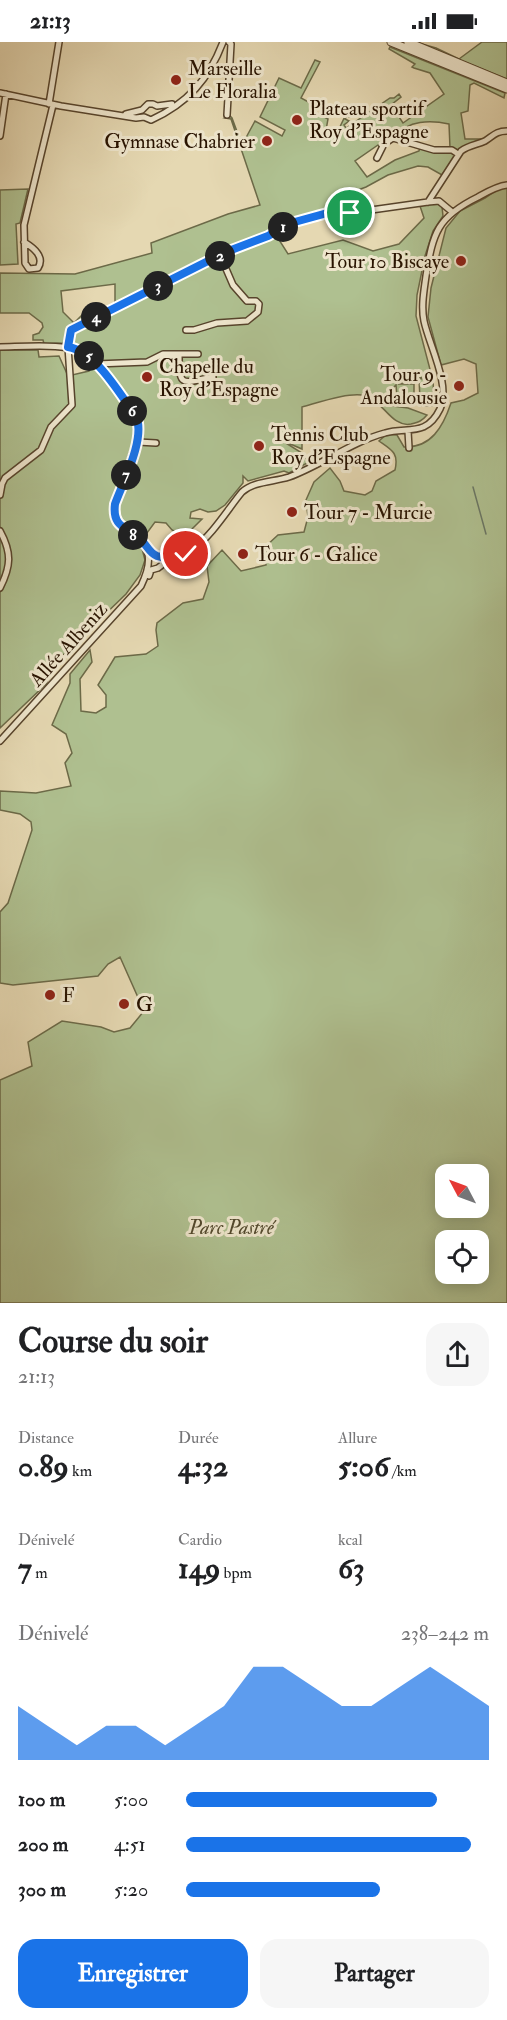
<!DOCTYPE html>
<html lang="fr">
<meta charset="utf-8">
<style>
:root{--surface:#fff;--page:#f6f6f6;--text:#202124;--muted:#757577;--accent:#1a73e8}
body{margin:0;font-family:"IM FELL Double Pica",serif;background:var(--page);color:var(--text);height:100vh;display:flex;flex-direction:column;font-size:22px;white-space:nowrap}
*{box-sizing:border-box;margin:0}
p{font-size:20px;color:var(--muted)}
.icon{flex:none;width:33px;height:33px;fill:none;stroke:currentColor;stroke-width:2;stroke-linecap:round;stroke-linejoin:round}
.map{position:relative;height:1261px;overflow:hidden}
.drawer{display:flex;flex-direction:column;background:var(--surface);flex:1}
.drawer>*{flex:none}
.needle{width:39px;rotate:311deg}
.tools{position:absolute;left:435px;top:1122px;display:grid;gap:12px}
.tools a{display:grid;place-items:center;width:54px;height:54px;border-radius:12px;background:var(--surface);box-shadow:0 3px 15px #0003;font-size:30px}
.pin{position:absolute;display:grid;place-items:center;width:51px;height:51px;color:#fff;margin:-26px;border:3px solid #fff;border-radius:50%;box-shadow:0 2px 6px #0007}
.km{position:absolute;width:30px;height:30px;margin:-15px;border-radius:50%;background:#222;color:#fff;font-size:16px;line-height:30px;text-align:center}
.round{display:grid;place-items:center;flex:none;width:63px;height:63px;border-radius:18px;background:var(--page)}
.headline{display:flex;align-items:center;justify-content:space-between;height:102px;padding:0 18px}
h1{font-size:33px;font-weight:700;line-height:45px}
.figures{display:grid;grid-template-columns:repeat(3,1fr);gap:9px;height:102px;padding:6px 18px}
.figures div{display:grid;align-content:center}
.figures b{font-size:30px;font-weight:700}
.figures small{font-size:16px;font-weight:400}
.figures p{font-size:16px}
.chart{height:168px;padding:12px 18px}
.chart p{display:flex;justify-content:space-between}
.chart svg{width:100%;height:108px;margin-top:6px;fill:var(--accent);opacity:.7}
.button{display:flex;gap:12px;margin-top:auto;padding:12px 18px}
.button a{flex:1;height:69px;border-radius:18px;background:var(--accent);color:#fff;font-size:24px;font-weight:700;line-height:69px;text-align:center}
.button a+a{background:var(--page);color:var(--text)}
ul{padding:0 18px;list-style:none;font-size:20px}
li{display:grid;grid-template-columns:96px 72px 1fr;align-items:center;height:45px}
li i{height:15px;border-radius:8px;background:var(--accent)}
.status{display:flex;justify-content:space-between;align-items:center;height:42px;padding:0 30px;background:var(--surface);direction:ltr}
.status svg{height:16px;fill:currentColor}
.map>svg:first-child{display:block}
.green{fill:#afc090;stroke:#6c6a48;stroke-width:1.5;fill-rule:evenodd}
.lines{fill:none;stroke-linecap:round;stroke-linejoin:round}
.stream{stroke:#6a7766;stroke-width:1.5}
.minor-casing{stroke:#57442c;stroke-width:8}
.tertiary-casing{stroke:#57442c;stroke-width:9}
.minor{stroke:#eee6cd;stroke-width:5}
.tertiary{stroke:#eee6cd;stroke-width:7}
.route-casing{stroke:#fff;stroke-width:12}
.route{stroke:#1a73e8;stroke-width:8}
.poi-dot{fill:#8f2418;stroke:#eee6cd;stroke-width:2}
.labels{text-anchor:middle;stroke-width:6;stroke-linejoin:round;paint-order:stroke}
.poi-label{font-size:20px;fill:#281300;stroke:#eee6cd;text-anchor:start}
.street-label{font-size:20px;fill:#281300;stroke:#eee6cd}
.park-label{font-size:20px;font-style:italic;fill:#50472b;stroke:#eee6cd}
</style>
<div class="status"><b>21:13</b><svg viewBox="0 0 49 12"><path d="M0 12V9h3v3zM5 12V6h3v6zM10 12V3h3v9zM15 12V0h3v12zM26 1h20v11H26zM47 4h2v5h-2z"/></svg></div>
<div class="map">
<svg width="507" height="1261" viewBox="0 0 507 1261">
<rect width="100%" height="100%" fill="#e5d8b2"/>
<filter id="stains"><feTurbulence type="fractalNoise" baseFrequency=".00333" numOctaves="4"/><feColorMatrix values="0 0 0 0 .2 0 0 0 0 .09 0 0 0 0 .02 0 0 0 .5 -.17"/></filter>
<radialGradient id="worn" r=".72"><stop offset=".6" stop-color="#630" stop-opacity="0"/><stop offset="1" stop-color="#630" stop-opacity=".3"/></radialGradient>
<path class="green" d="M415,0l21,6 23,11 23,-17h25v37z
M390,5l115,46 -1,5 -30,-15 -4,2 -2,26 -7,2 4,26h17l-23,11 -9,-2 -1,-24c-18,-4 -42,-4 -52,12h-5l-12,12 -2,-3 -23,16 12,16 28,-17 24,-9 1,-4 32,4 4,3 -14,21 -14,-8 -10,-1 -30,9 -22,12 -37,14 2,9 -59,22 -157,74v-22l-54,7 2,21 11,11 12,-12 12,3 -23,11 -6,5 -6,13 -19,1 -1,-4h-10v-5l6,-2 4,-6 -1,-4 -13,-10h-29v-40l75,1 77,-21 -1,-10 77,-29 32,-9 -29,-86 -6,-1 5,-2 2,2 10,27 13,-24 27,15 3,-6 -25,-13 19,-39 22,10 14,-28 5,2 -19,36 13,7 -3,5 17,9 -2,11 10,5 13,-27 1,9 -3,-1 -2,3 4,2 -5,4 2,3 44,-30h4l5,-4 2,3 -10,8 12,18 41,-29 -14,-21 -16,-5 -2,-1 3,-3 -26,-15z
M507,141v1120h-507v-223l32,-14 -4,-24 34,-21 39,6 13,5 16,-4 14,-17 -24,-54 -12,7 -10,12 -85,9 -13,-2v-71l8,-9 24,-73 -1,-8 -11,-8 -20,-4v-19l36,2 35,-7 -6,-23 7,-10 -6,-19 -14,-9 18,-42v-9l20,-24 2,12 -12,17 1,32 15,2 10,-6v-12l-8,-10 17,-28 31,-3 12,-8 -2,-16 1,-7 26,-20 20,-4 6,-17 -2,-16 15,-16 19,21 25,-6v-19l12,-11 26,-3 4,-15 -2,-17 8,-18 16,-14 10,13 4,10 21,4 7,-4 4,-10 19,-11c4,-17 -3,-20 -16,-29l8,-7 10,1 7,12c27,1 39,-20 47,-44l13,-3 14,-7 -2,-29 -12,-5 -23,6 -13,-48 3,-29 15,-60 14,-17 25,-13zM446,1132h32v34h-32zM446,1198h32v34h-32z
M28,147l-8,34 -4,1 2,40 -18,1v-75z
M436,161l6,4 1,9 -10,15 -8,25 -8,39 -1,21 16,61 -17,1 -17,6h16v12h-17l-1,-11 -10,10 3,5 31,-1 -1,-20 14,-1 1,28h-14v-3l-28,1 1,2 15,2 19,7c-5,6 -8,7 -16,9 -19,4 -28,-23 -45,-28 -15,-5 -49,7 -64,11v42l-21,-9 21,13 7,9 -20,11 -5,-2 -36,10 -5,-5v7l-18,22 -9,6 -8,1 -8,-3 -9,3 -1,6 12,1 -10,10 -11,6 -9,-5 -6,-7 -11,-1 -8,11 -11,6 5,6 4,15 -5,15 -14,19 -64,62 -16,28 -46,44v-378h38l1,7 20,-1 9,20 21,-5 8,-13 -18,-12 -9,-3 1,-8 4,-6 150,-72 51,-22 12,19 55,-14 30,11 26,-7 25,-26 -4,-12z"/>
<g class="lines">
<path class="stream" d="M473,445l13,47"/>
<defs>
<path id="minor" d="M0,51l61,13 75,12 8,-1 7,3c37,-17 58,-41 72,-78
M49,62l10,-62
M126,72l16,-4 6,-6h5l4,2 15,-2
M227,73l4,-71 -2,-2
M0,94l6,-42
M377,116l7,-14 9,-6 41,12h18l6,4
M428,160l33,-51c8,-6 15,-6 24,-10 8,-5 11,-10 22,-10
M24,200c10,6 21,15 14,26l-9,1 -4,-6 -1,-38 29,-120
M186,288h8l23,-7 30,-2 11,-9 1,-8 -3,-3h-9l-14,-16 -13,-30
M0,305c21,0 72,-5 87,8 14,10 25,29 36,43 8,12 18,21 16,37l-24,69c-5,40 54,24 26,82l-141,155
M179,312c0,35 3,29 34,23
M96,322l51,-2 16,-8h35
M408,389l1,17
M138,400l18,1
M0,453l2,-11 3,-6 36,-28 10,-23 21,-22 -4,-58 1,-13 5,-7 31,-13 121,-62 42,-16 23,-13 40,-11 19,1 78,-11 11,-1 12,10
M0,489c12,22 11,35 0,57
M147,507c41,31 73,-31 95,-57 12,-11 32,-10 47,-15 33,-12 62,-35 96,-44 21,-7 41,5 55,-24 11,-24 -11,-64 -16,-88 -3,-15 0,-30 2,-45 7,-43 11,-59 52,-79 9,-5 19,-11 29,-12
M149,534l2,-6 7,-2 13,-10"/>
<path id="tertiary" d="M391,0l116,47
M408,0l99,41"/>
</defs>
<use href="#minor" class="minor-casing"/>
<use href="#tertiary" class="tertiary-casing"/>
<use href="#minor" class="minor"/>
<use href="#tertiary" class="tertiary"/>
</g>
<g class="lines">
<defs>
<path id="route" d="M186,512c-9,3 -20,5 -29,2 -8,-3 -10,-11 -16,-16 -14,-13 -29,-12 -26,-36 8,-22 31,-66 21,-88 -16,-21 -40,-65 -68,-69l3,-17 155,-78 42,-16 23,-13 40,-11 19,1"/>
</defs>
<use href="#route" class="route-casing"/>
<use href="#route" class="route"/>
</g>
<g class="poi-dot">
<circle cx="176" cy="38" r="6"/>
<circle cx="297" cy="78" r="6"/>
<circle cx="267" cy="99" r="6"/>
<circle cx="461" cy="219" r="6"/>
<circle cx="147" cy="335" r="6"/>
<circle cx="459" cy="344" r="6"/>
<circle cx="259" cy="404" r="6"/>
<circle cx="292" cy="470" r="6"/>
<circle cx="243" cy="512" r="6"/>
<circle cx="50" cy="953" r="6"/>
<circle cx="124" cy="962" r="6"/>
</g>
<g class="labels">
<g class="poi-label">
<text x="188" y="33">Marseille<tspan x="188" dy="23">Le Floralia</tspan></text>
<text x="309" y="73">Plateau sportif<tspan x="309" dy="23">Roy d'Espagne</tspan></text>
<text x="255" y="106" text-anchor="end">Gymnase Chabrier</text>
<text x="449" y="226" text-anchor="end">Tour 10 Biscaye</text>
<text x="159" y="331">Chapelle du<tspan x="159" dy="23">Roy d’Espagne</tspan></text>
<text x="447" y="339" text-anchor="end">Tour 9 -<tspan x="447" dy="23">Andalousie</tspan></text>
<text x="271" y="399">Tennis Club<tspan x="271" dy="23">Roy d'Espagne</tspan></text>
<text x="304" y="477">Tour 7 - Murcie</text>
<text x="255" y="519">Tour 6 - Galice</text>
<text x="62" y="960">F</text>
<text x="136" y="969">G</text>
</g>
<g class="street-label">
<text transform="translate(68 602) rotate(-48)" y="7">Allée Albeniz</text>
</g>
<g class="park-label">
<text x="231" y="1192">Parc Pastré</text>
</g>
</g>
<rect width="100%" height="100%" filter="url(#stains)"/>
<rect width="100%" height="100%" fill="url(#worn)"/>
</svg>
<div class="tools">
<a><svg class="needle" viewBox="-14 -14 28 28"><path d="M0-13l5 13h-10z" fill="#e53935"/><path d="M0 13l5-13h-10z" fill="#757577"/></svg></a>
<a><svg class="icon" aria-label="locate" viewBox="0 0 24 24"><circle cx="12" cy="12" r="6"/><path d="M12 2v4M12 18v4M2 12h4M18 12h4"/></svg></a>
</div>
<div class="pin" style="left:350px;top:171px;background:#1e9e55"><svg class="icon" aria-label="arrive" viewBox="0 0 24 24"><path d="M6 21V4h12l-3 4 3 4H6"/></svg></div>
<div class="pin" style="left:186px;top:512px;background:#d93025"><svg class="icon" aria-label="check" viewBox="0 0 24 24"><path d="M5 12l5 5 9-10"/></svg></div>
<b class="km" style="left:283px;top:185px">1</b>
<b class="km" style="left:220px;top:214px">2</b>
<b class="km" style="left:158px;top:244px">3</b>
<b class="km" style="left:96px;top:275px">4</b>
<b class="km" style="left:89px;top:314px">5</b>
<b class="km" style="left:132px;top:369px">6</b>
<b class="km" style="left:126px;top:433px">7</b>
<b class="km" style="left:133px;top:493px">8</b>
</div>
<section class="drawer">
<div class="headline"><div><h1>Course du soir</h1><p>21:13</p></div><a class="round"><svg class="icon" aria-label="share" viewBox="0 0 24 24"><path d="M12 15V3M7 8l5-5 5 5M5 13v7h14v-7"/></svg></a></div>
<div class="figures">
<div><p>Distance</p><b>0.89<small> km</small></b></div>
<div><p>Durée</p><b>4:32</b></div>
<div><p>Allure</p><b>5:06<small> /km</small></b></div>
</div>
<div class="figures">
<div><p>Dénivelé</p><b>7<small> m</small></b></div>
<div><p>Cardio</p><b>149<small> bpm</small></b></div>
<div><p>kcal</p><b>63</b></div>
</div>
<div class="chart"><p><span>Dénivelé</span>238–242 m</p>
<svg viewBox="0 0 160 44" preserveAspectRatio="none"><path d="M0 44V22L10 30L20 38L30 30L40 30L50 38L60 30L70 22L80 6L90 6L100 14L110 22L120 22L130 14L140 6L150 14L160 22V44z"/></svg>
</div>
<ul>
<li><b>100 m</b>5:00<i style="width:83%"></i></li>
<li><b>200 m</b>4:51<i style="width:94%"></i></li>
<li><b>300 m</b>5:20<i style="width:64%"></i></li>
</ul>
<div class="button"><a>Enregistrer</a><a>Partager</a></div>
</section>
